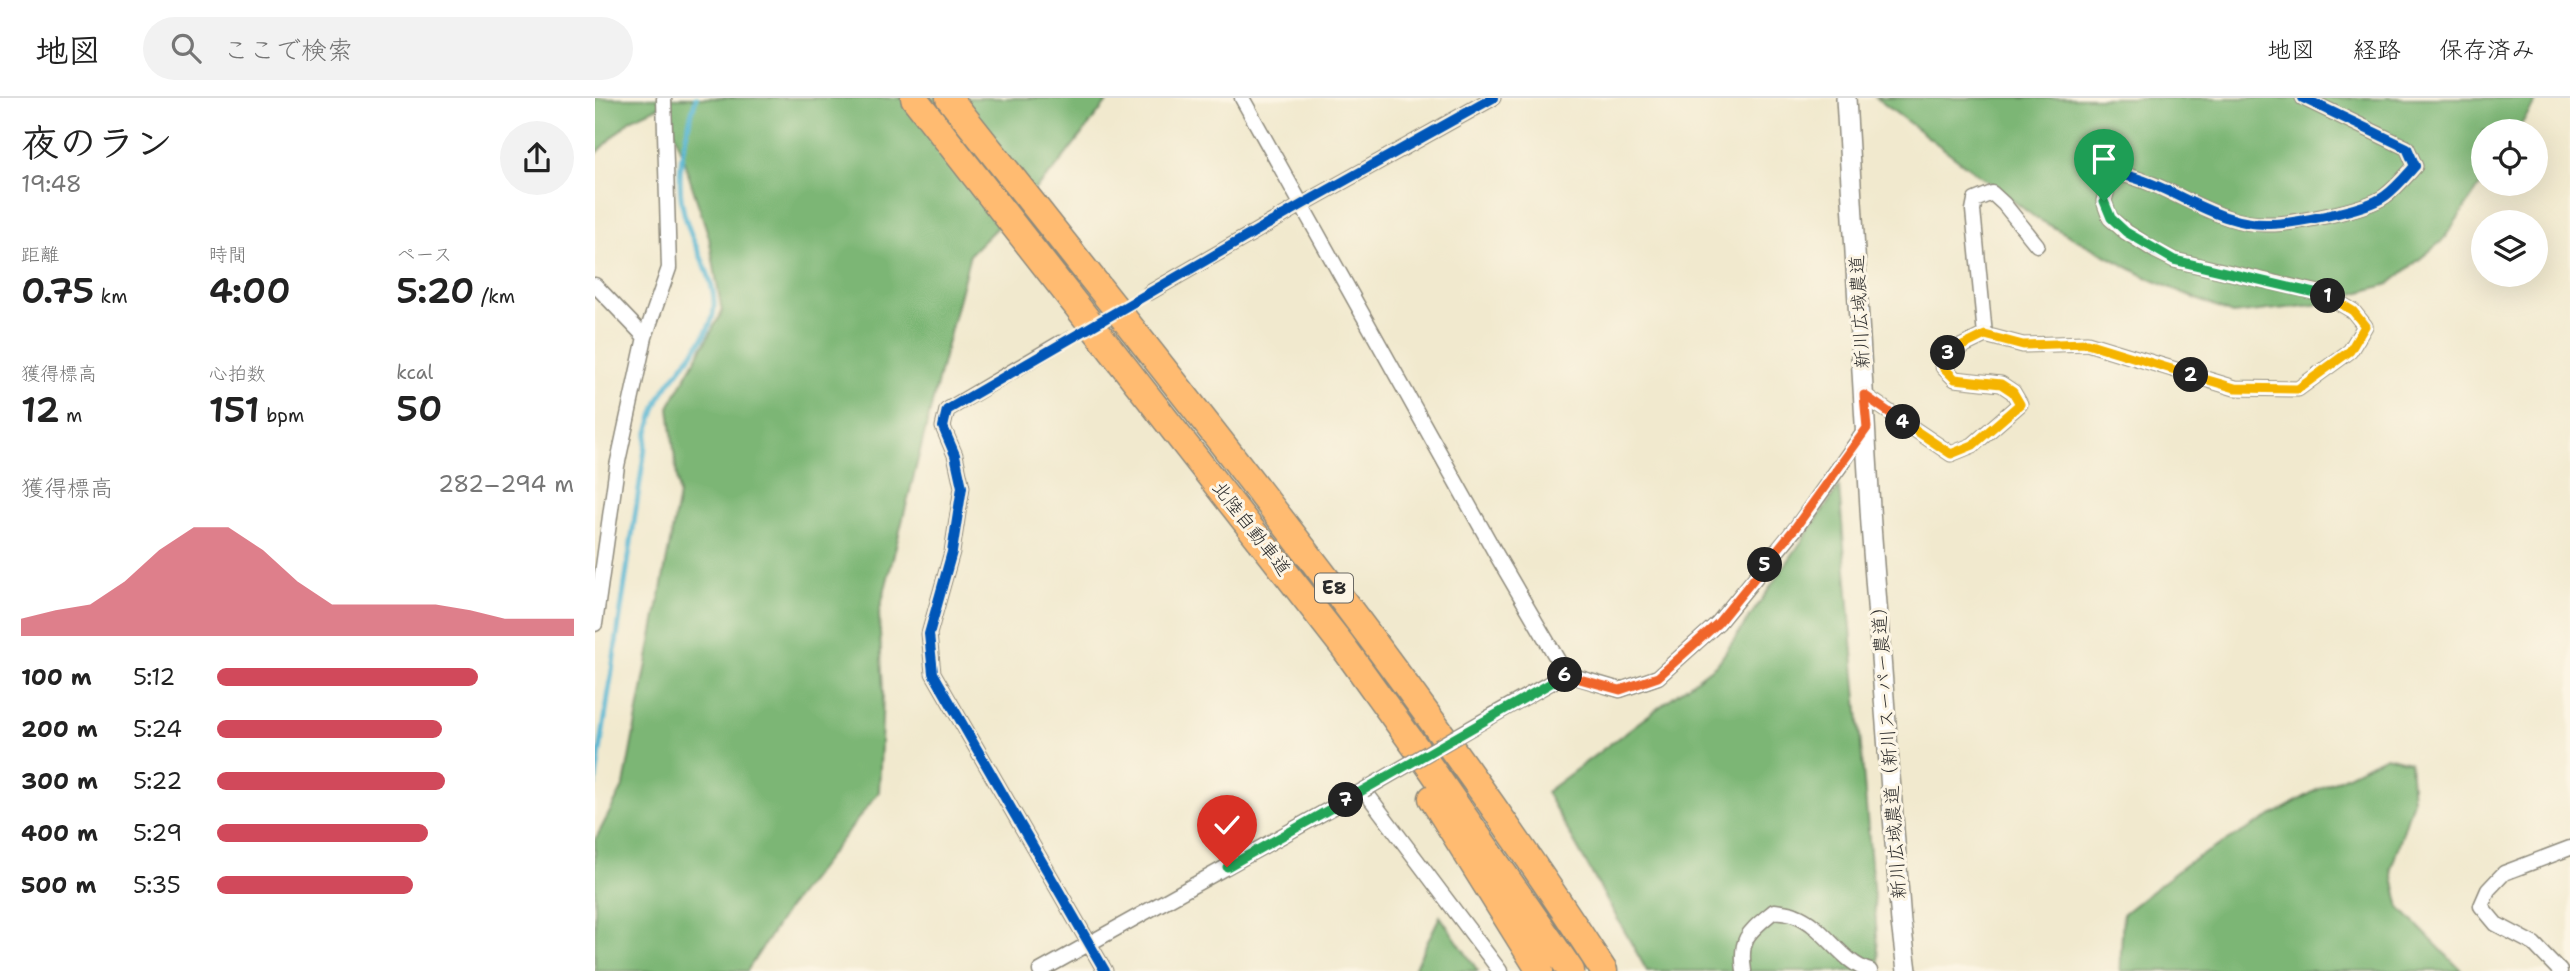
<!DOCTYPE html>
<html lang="ja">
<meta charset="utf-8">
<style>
:root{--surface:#fff;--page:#f2f2f2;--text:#222;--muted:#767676;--line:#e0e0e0;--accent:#d1495b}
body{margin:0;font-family:"Shantell Sans","Klee One",sans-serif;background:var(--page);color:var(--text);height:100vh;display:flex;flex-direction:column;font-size:26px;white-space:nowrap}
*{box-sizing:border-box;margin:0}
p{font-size:23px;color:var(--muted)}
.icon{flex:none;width:38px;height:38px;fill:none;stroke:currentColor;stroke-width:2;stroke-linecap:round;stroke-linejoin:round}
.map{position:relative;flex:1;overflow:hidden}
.side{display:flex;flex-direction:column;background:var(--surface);width:595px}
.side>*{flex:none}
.buttons{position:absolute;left:1876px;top:21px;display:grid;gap:14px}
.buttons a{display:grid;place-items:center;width:77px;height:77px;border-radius:50%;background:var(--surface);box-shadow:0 7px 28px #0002;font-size:35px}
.pin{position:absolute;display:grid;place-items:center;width:60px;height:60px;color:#fff;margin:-72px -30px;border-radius:50% 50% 50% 0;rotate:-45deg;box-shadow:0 0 7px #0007}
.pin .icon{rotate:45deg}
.km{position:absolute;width:35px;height:35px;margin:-18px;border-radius:50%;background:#222;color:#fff;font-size:19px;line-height:35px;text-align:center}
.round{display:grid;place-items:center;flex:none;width:74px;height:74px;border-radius:37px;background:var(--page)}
.headline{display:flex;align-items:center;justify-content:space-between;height:119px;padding:0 21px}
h1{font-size:38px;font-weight:600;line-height:52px}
.stats{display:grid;grid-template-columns:repeat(3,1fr);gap:10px;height:119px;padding:7px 21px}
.stats div{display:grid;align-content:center}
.stats b{font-size:35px;font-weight:600}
.stats small{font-size:19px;font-weight:400}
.stats p{font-size:19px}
.chart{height:196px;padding:14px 21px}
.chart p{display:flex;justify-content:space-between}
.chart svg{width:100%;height:126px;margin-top:7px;fill:var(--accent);opacity:.7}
ul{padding:0 21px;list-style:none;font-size:23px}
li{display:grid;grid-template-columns:112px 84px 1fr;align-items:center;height:52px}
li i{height:18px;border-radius:9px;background:var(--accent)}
header{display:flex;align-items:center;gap:42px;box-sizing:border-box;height:98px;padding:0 35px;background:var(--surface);border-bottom:2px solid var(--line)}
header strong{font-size:33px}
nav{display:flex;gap:38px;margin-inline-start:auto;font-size:24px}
.search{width:490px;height:63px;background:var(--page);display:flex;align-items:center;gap:18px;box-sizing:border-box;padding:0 24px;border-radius:38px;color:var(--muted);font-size:26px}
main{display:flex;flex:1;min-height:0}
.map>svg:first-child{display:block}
.forest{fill:#7bb674;stroke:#537050;stroke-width:2}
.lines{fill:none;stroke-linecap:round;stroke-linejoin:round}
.stream{stroke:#54b5d2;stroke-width:5}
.minor-tunnel{stroke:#c9c3ad;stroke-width:14;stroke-dasharray:14 7;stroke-linecap:butt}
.minor-casing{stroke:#8e8a7c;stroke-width:17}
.tertiary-casing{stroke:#8e8a7c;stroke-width:22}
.motorway-casing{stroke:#8e8a7c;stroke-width:29}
.minor{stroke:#fff;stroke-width:14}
.tertiary{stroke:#fff;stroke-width:19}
.motorway{stroke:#ffbb71;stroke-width:26}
.minor-bridge-casing{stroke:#8e8a7c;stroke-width:17;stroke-linecap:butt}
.minor-bridge{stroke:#fff;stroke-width:14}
.cycleway-casing{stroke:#fcf5e5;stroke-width:15}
.cycleway{stroke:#0057b8;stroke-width:10}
.split-1-casing{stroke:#fff;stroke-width:14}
.split-2-casing{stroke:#fff;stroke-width:14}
.split-3-casing{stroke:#fff;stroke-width:14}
.split-4-casing{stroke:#fff;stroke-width:14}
.split-5-casing{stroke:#fff;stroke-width:14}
.split-6-casing{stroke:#fff;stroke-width:14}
.split-7-casing{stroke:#fff;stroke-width:14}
.split-8-casing{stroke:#fff;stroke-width:14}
.split-1{stroke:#22a559;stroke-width:9}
.split-2{stroke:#f5b400;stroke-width:9}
.split-3{stroke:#f5b400;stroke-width:9}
.split-4{stroke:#f5b400;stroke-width:9}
.split-5{stroke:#f0652b;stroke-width:9}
.split-6{stroke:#f0652b;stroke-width:9}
.split-7{stroke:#22a559;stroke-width:9}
.split-8{stroke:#22a559;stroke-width:9}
.labels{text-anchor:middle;stroke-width:6;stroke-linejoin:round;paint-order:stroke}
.shield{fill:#fcf5e5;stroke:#6a6863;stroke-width:2}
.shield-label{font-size:18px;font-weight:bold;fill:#2b2b2b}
.street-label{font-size:19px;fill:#2b2b2b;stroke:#fcf5e5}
</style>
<header>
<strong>地図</strong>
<div class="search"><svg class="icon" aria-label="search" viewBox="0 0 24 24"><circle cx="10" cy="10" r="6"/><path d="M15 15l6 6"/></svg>ここで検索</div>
<nav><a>地図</a><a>経路</a><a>保存済み</a></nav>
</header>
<main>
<section class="side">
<div class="headline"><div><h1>夜のラン</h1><p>19:48</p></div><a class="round"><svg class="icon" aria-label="share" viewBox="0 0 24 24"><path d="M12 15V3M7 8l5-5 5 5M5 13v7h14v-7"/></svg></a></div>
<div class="stats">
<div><p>距離</p><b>0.75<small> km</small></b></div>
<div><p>時間</p><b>4:00</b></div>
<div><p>ペース</p><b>5:20<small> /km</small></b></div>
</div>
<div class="stats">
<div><p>獲得標高</p><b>12<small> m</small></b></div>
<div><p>心拍数</p><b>151<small> bpm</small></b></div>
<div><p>kcal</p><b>50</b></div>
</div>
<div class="chart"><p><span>獲得標高</span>282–294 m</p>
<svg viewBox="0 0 160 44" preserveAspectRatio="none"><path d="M0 44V38L10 35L20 33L30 25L40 14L50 6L60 6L70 14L80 25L90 33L100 33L110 33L120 33L130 35L140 38L150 38L160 38V44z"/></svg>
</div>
<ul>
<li><b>100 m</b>5:12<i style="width:73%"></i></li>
<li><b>200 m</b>5:24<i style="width:63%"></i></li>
<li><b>300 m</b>5:22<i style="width:64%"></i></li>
<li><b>400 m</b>5:29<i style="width:59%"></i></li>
<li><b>500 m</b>5:35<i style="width:55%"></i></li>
</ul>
</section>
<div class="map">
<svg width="1975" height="873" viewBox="0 0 1975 873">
<rect width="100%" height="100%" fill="#fcf5e5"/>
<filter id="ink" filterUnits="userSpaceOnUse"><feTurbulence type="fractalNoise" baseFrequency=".0143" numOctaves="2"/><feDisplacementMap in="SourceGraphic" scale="14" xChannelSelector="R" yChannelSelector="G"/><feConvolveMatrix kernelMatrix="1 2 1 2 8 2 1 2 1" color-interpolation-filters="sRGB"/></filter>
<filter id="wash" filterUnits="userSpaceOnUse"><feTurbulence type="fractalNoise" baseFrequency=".00686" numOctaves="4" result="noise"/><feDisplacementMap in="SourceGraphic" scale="28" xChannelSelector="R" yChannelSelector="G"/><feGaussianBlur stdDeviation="1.57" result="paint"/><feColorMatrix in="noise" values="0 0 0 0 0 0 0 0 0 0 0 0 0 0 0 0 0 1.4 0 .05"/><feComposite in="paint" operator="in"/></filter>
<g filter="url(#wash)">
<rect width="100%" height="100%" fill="#f1e9ce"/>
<path class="forest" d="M0,0h515l-56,72 -84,84 -91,359 4,80 -4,99 -91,116 -41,63h-152v-131l29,-55 55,-290 -10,-88 53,-95 -13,-75 -36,-109 -4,-26 -39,18 -35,35z
M1281,0h662l-21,33h-34v50l-40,59 -54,44 -75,21 -82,9 -82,-35 -114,-61z
M1244,389l41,484h-233l-101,-179 172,-129z
M1791,658l24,6 3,39 -22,68 9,39 62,63h-342l3,-57 63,-50 129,-73z
M845,818l38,55h-65z"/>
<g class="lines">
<path class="stream" d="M0,687l52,-350c4,-12 7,-24 12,-35 14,-30 56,-62 55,-96 0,-29 -19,-54 -27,-81 -15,-42 -3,-84 9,-125"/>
</g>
</g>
<g filter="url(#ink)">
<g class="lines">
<path class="minor-tunnel" d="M465,245l89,-50"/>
<defs>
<path id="minor" d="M647,0l254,456 70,120 54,16 38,-13 60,-54 78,-95 71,-100
M0,187l50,52
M554,195l154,-89 190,-106
M1390,237l-12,-125 2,-10 17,-7 12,11 33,41
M465,245l-113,67 -4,17 12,28 7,32 -10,65 -23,82 4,39 172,298
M1269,297l87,59 22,-9 47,-41 -7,-12 -12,-8 -46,-5 -12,-12 1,-12 41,-20 38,10 64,-2 148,45 63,1 52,-38 15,-25 -12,-15 -29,-17 -150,-34 -18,-9 -30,-19 -16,-14 -6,-17 4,-15 12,-12c39,8 72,32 109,44 12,4 24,6 37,6 23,1 100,-14 119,-28 11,-8 21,-20 30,-30l-8,-18 -104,-50
M0,526l22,-158 28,-129 24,-69 -5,-170
M895,619l76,-43
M445,873l324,-181 136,181
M1149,873c-5,-34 5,-39 30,-60 6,1 15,1 21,4 30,11 45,47 75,56
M1965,873l-26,-27 -38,-20 -15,-18 7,-16 16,-17 66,-25"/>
<path id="tertiary" d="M1251,0l25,427 30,397 6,49"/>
<path id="motorway" d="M319,0l428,547 90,125 139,201
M354,0c226,286 457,567 655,873
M837,700l108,173"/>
</defs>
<use href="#minor" class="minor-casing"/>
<use href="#tertiary" class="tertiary-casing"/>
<use href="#motorway" class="motorway-casing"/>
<use href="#minor" class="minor"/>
<use href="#tertiary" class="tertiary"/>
<use href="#motorway" class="motorway"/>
<defs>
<path id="minor-bridge" d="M769,692l126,-73"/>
</defs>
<use href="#minor-bridge" class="minor-bridge-casing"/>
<use href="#minor-bridge" class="minor-bridge"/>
<defs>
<path id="cycleway" d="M1269,297l87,59 22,-9 47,-41 -7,-12 -12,-8 -46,-5 -12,-12 1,-12 41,-20 38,10 64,-2 148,45 63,1 52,-38 15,-25 -12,-15 -29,-17 -150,-34 -18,-9 -30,-19 -16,-14 -6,-17 4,-15 12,-12c39,8 72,32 109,44 12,4 24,6 37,6 23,1 100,-14 119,-28 11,-8 21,-20 30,-30l-8,-18 -104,-50
M510,873l-172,-298 -4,-39 23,-82 10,-65 -7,-32 -12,-28 4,-17 356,-206 190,-106"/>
</defs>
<use href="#cycleway" class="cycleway-casing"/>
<use href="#cycleway" class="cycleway"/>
</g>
</g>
<g class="lines" filter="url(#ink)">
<defs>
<path id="split-1" d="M1509,103l7,17 15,14 48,28 154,36"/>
<path id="split-2" d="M1596,277l44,13 63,1 52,-38 15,-25 -12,-15 -25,-15"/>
<path id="split-3" d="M1353,255l37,-18 38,10 64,-2 104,32"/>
<path id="split-4" d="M1308,324l48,32 22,-9 47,-41 -7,-12 -12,-8 -46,-5 -12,-12 1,-12 4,-2"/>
<path id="split-5" d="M1170,467l30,-37 72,-100 -3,-33 39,27"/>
<path id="split-6" d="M970,577l55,15 38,-13 60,-54 47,-58"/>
<path id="split-7" d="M751,702l219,-125"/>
<path id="split-8" d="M632,769l119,-67"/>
</defs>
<use href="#split-1" class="split-1-casing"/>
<use href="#split-2" class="split-2-casing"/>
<use href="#split-3" class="split-3-casing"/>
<use href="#split-4" class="split-4-casing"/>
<use href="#split-5" class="split-5-casing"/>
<use href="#split-6" class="split-6-casing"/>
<use href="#split-7" class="split-7-casing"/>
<use href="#split-8" class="split-8-casing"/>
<use href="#split-1" class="split-1"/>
<use href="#split-2" class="split-2"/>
<use href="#split-3" class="split-3"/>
<use href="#split-4" class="split-4"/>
<use href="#split-5" class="split-5"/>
<use href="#split-6" class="split-6"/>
<use href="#split-7" class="split-7"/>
<use href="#split-8" class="split-8"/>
</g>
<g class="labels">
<rect class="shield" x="720" y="475.5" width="38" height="29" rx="5"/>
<g class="shield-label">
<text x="739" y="496">E8</text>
</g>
<g class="street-label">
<text transform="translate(1264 214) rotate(-93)" y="7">新川広域農道</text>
<text transform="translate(657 430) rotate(52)" y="7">北陸自動車道</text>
<text transform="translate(1293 650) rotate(-94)" y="7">新川広域農道（新川スーパー農道）</text>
</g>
</g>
</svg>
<div class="buttons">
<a><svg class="icon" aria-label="locate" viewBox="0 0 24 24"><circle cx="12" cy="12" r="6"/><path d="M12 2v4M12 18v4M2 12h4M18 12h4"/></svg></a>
<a><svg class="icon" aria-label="layers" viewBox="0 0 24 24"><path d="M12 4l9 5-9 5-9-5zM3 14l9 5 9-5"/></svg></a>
</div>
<div class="pin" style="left:1509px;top:103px;background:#1e9e55"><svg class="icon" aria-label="arrive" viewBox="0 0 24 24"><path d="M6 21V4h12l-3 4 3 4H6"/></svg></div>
<div class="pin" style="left:632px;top:769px;background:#d93025"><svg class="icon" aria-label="check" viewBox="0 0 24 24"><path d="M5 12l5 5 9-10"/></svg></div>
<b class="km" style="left:1733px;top:198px">1</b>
<b class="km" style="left:1596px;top:277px">2</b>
<b class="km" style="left:1353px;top:255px">3</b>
<b class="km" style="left:1308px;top:324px">4</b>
<b class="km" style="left:1170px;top:467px">5</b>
<b class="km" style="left:970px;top:577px">6</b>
<b class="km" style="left:751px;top:702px">7</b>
</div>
</main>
